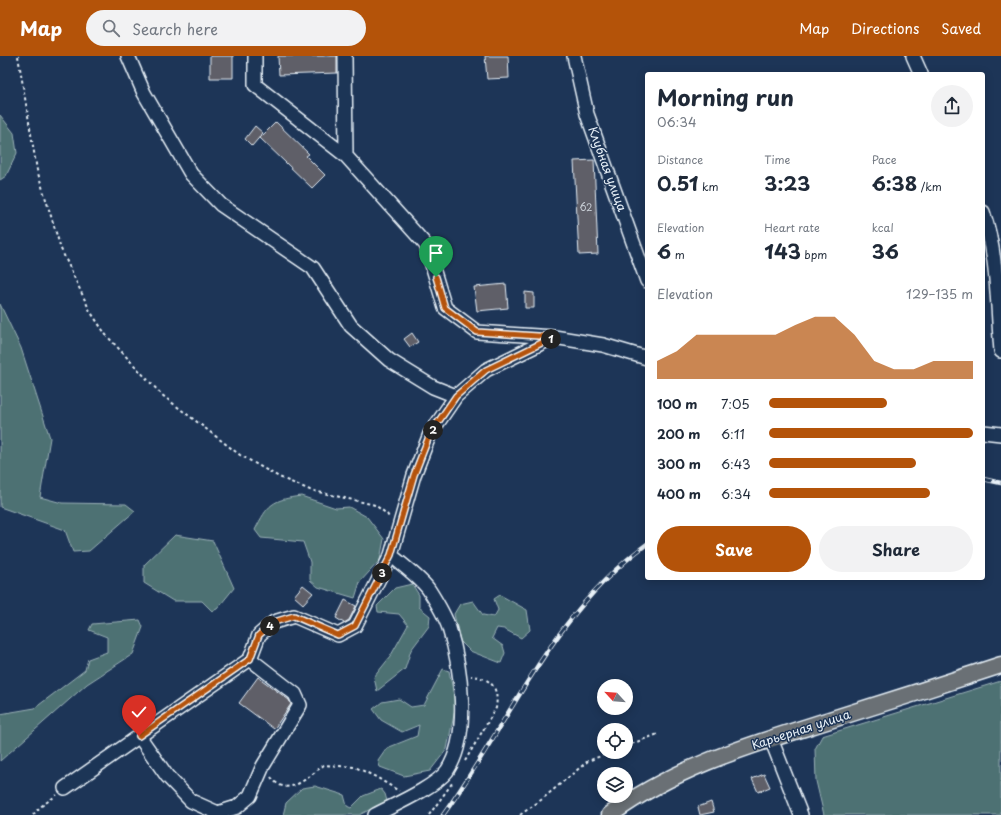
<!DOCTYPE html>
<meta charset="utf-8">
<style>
:root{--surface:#fff;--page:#f2f2f3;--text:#1f2937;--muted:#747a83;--accent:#b45309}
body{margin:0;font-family:"Playpen Sans",sans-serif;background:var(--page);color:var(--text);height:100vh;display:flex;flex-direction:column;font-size:15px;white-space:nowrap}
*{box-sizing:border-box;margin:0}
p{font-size:13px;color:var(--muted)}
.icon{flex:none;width:22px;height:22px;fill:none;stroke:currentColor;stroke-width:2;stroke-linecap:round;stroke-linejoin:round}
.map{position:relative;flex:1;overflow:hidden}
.drawer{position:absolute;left:645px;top:16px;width:340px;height:508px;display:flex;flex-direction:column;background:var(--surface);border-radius:4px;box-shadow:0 2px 10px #0003}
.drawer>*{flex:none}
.needle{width:26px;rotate:296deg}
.tools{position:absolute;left:597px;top:623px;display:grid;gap:8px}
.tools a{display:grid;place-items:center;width:36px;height:36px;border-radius:50%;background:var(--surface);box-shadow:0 2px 10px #0003;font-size:20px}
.pin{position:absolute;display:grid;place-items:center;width:34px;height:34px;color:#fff;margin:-41px -17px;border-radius:50% 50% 50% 0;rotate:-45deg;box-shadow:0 0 4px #0007}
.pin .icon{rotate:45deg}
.km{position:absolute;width:20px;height:20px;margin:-10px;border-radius:50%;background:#222;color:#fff;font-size:11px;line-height:20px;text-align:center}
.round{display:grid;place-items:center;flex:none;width:42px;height:42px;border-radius:21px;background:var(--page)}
.summary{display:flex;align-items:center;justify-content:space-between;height:68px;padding:0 12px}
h1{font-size:22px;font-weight:700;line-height:30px}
.metrics{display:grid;grid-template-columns:repeat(3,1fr);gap:6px;height:68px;padding:4px 12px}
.metrics div{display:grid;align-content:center}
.metrics b{font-size:20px;font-weight:700}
.metrics small{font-size:11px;font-weight:400}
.metrics p{font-size:11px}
.chart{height:112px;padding:8px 12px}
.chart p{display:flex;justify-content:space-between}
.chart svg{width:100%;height:72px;margin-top:4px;fill:var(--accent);opacity:.7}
.action{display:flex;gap:8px;margin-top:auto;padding:8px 12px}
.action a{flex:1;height:46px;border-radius:24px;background:var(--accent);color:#fff;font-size:16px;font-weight:700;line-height:46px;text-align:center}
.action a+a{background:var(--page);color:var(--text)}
ul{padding:0 12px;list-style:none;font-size:13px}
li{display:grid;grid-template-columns:64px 48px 1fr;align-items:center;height:30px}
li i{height:10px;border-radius:5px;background:var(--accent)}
header{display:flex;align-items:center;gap:24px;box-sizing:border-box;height:56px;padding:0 20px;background:var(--accent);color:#fff}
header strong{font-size:19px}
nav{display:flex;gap:22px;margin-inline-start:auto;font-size:14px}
.search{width:280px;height:36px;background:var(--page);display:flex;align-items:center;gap:10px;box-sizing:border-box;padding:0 14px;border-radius:22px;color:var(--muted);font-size:15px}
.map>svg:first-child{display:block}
.green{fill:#4d7173;stroke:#9ab1b6}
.building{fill:#5e5e68;stroke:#e8f1f8}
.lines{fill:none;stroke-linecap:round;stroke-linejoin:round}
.minor-casing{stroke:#e8f1f8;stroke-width:16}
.major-casing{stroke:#e8f1f8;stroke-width:19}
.path{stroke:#e8f1f8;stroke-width:2;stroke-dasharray:3 3;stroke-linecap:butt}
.minor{stroke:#1d3557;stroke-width:13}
.major{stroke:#6a7074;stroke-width:16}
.rail-casing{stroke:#e8f1f8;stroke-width:4.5}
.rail{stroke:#1d3557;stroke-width:3;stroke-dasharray:9;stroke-linecap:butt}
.route-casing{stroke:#fff;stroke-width:8}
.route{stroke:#b45309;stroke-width:5}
.labels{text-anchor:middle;stroke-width:3;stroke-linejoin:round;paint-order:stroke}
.number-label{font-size:10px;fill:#c6ccd4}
.street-label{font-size:12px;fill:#e8f1f8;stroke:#1d3557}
</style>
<header>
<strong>Map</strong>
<div class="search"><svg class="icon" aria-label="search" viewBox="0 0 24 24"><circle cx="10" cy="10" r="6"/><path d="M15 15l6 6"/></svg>Search here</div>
<nav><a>Map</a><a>Directions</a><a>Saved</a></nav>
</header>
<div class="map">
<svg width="1001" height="759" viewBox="0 0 1001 759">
<rect width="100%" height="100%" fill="#1d3557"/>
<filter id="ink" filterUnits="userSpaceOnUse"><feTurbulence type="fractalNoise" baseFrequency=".025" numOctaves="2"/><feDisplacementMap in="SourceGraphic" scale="8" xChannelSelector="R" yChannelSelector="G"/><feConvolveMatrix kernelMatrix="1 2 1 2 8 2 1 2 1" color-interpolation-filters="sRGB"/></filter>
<g filter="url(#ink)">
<path class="green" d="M0,59l14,18 3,20 -11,23 -6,4z
M0,248l21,44 29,90 -10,59 22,6 64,1 9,7 -46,40 -16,1 -8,-22 -65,-23z
M301,440l35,12 13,-1 18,10 17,22 -4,21 -20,22 -5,16 -37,-11 -8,-7v-18l-7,-20 -42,-4 -6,-8c13,-26 17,-30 46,-34z
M175,479l38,6 21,47 -17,21 -5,2 -10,-10h-29l-29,-18v-18z
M412,528l7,11v12l11,9 -1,10 -18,24 -6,19 -28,22 -3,-14 16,-20 18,-32 -9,-11 -21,-2 -1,-6 18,-18z
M500,539l27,15 3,20 -9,8 -17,-9 -7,-1 -5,10 11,8 2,7 -4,10 -31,-12 -10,-10 -6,-27 6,-10 13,-3 10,14 11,2 4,-7 -4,-11z
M140,564l3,7 -10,27 -46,30 -87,77v-47l35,-6 50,-38 3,-11 19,-7v-15l-18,-7 3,-6z
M443,613l6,2 7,34 -9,44 -17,22 -26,5 -24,-9 -2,-6 9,-13 30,-12 2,-11 -17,7 -21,-12 -8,-11 9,-7 17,-3 12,8 13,-2z
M1001,625v134h-177l-8,-34 -1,-32 7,-13z
M315,730l29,9 3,11 4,2 12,-12 18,-7 4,5 2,7 -28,14h-76l3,-12 16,-15z"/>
<path class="building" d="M210,0h23v22h-23z
M278,0h59v17l-58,2z
M485,0h23l1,22 -22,1z
M276,66l33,32 -3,2 19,19 -13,13 -52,-50z
M255,70l8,7 -11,13 -7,-7z
M594,104l4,94 -19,1 -5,-94z
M506,228l2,24 -31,3 -3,-24z
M525,236l9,1v15h-9z
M412,277l6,9 -8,5 -6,-8z
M303,529l10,8 -10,11 -9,-8z
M345,544l11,6 -7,14 -5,3 -8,-5z
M258,621l31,23 2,4 -17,25 -35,-26z
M764,718l6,13 -12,5 -6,-13z
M711,746l3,10 -14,3 -2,-8z"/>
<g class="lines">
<defs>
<path id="minor" d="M128,0l16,37 47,81 30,31 92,63 38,58 38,34 44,27 23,9
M255,0v29l91,71 80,89 19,63 32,24 77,5 49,8 44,13
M345,0l1,100
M574,0l13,58 60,167
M913,0l8,18
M983,156c15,43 14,93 18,139
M983,376l18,2
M139,680l28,40 24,25 27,12 19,-6 13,-11 13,-30 37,-61 -5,-11 -45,-35 9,-24 15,-13 20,-6 44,19 17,-9 36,-71 23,-80 16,-41 26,-38 30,-26 68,-33
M771,683l30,76
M65,732l185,-129
M375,759c19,-10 60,-28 72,-44 24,-36 14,-105 2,-143 -4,-12 -13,-27 -20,-38 -7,-11 -28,-26 -38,-35"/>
<path id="major" d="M610,759c62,-46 134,-68 207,-91 61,-19 123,-39 184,-59"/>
</defs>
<use href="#minor" class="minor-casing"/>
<use href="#major" class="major-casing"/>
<path class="path" d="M18,0l19,114 24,79 29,62 16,24 56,60 78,60 39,22 31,13 65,15 12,9 3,5
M626,690l32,-12
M465,705l31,-53c3,-20 -4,-30 -25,-32
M271,721c16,23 38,-1 53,-12l31,2 21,10 23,14
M33,759l7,-8 17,-12
M429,759l24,-33
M520,759l21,-15 47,-39 23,-9"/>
<use href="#minor" class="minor"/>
<use href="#major" class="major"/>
<defs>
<path id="rail" d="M983,423l18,4
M443,759c67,-93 109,-202 204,-271"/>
</defs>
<use href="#rail" class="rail-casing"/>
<use href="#rail" class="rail"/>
</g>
</g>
<g class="lines" filter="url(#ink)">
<defs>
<path id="route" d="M139,680l111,-77 9,-24 15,-13 20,-6 44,19 17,-9 36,-71 23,-80 16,-41 26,-38 30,-26 68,-33 -77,-5 -32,-24 -9,-31"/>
</defs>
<use href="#route" class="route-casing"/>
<use href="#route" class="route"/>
</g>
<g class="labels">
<g class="number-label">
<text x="586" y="155">62</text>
</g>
<g class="street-label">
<text transform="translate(607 113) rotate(70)" y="4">Клубная улица</text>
<text transform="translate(801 674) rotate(-18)" y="4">Карьерная улица</text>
</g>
</g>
</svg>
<div class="tools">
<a><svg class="needle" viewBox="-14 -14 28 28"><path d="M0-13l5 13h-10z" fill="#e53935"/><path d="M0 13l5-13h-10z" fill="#747a83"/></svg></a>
<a><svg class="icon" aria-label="locate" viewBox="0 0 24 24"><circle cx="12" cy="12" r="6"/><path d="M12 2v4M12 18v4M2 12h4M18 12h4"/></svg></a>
<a><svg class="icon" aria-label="layers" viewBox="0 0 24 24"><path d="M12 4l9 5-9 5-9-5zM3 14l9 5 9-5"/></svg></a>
</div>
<div class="pin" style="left:436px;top:221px;background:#1e9e55"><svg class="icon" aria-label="arrive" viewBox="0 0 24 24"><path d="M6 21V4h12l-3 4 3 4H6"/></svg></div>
<div class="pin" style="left:139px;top:680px;background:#d93025"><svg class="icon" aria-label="check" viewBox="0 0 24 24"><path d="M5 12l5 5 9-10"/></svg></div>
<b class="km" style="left:551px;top:283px">1</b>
<b class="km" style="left:433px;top:374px">2</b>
<b class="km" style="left:382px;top:517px">3</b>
<b class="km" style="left:270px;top:570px">4</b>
<section class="drawer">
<div class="summary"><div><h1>Morning run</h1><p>06:34</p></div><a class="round"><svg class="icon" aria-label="share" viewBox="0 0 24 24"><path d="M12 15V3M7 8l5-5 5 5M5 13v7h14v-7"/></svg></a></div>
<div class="metrics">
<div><p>Distance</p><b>0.51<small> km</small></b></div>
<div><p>Time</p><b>3:23</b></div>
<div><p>Pace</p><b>6:38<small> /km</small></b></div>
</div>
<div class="metrics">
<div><p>Elevation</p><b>6<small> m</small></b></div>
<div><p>Heart rate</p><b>143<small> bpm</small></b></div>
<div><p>kcal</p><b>36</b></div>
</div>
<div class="chart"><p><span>Elevation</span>129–135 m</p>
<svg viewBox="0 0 160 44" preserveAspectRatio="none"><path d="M0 44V33L10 27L20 17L30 17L40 17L50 17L60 17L70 11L80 6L90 6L100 17L110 33L120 38L130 38L140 33L150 33L160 33V44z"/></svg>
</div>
<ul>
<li><b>100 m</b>7:05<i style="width:58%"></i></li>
<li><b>200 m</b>6:11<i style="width:100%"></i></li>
<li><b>300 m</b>6:43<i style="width:72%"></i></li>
<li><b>400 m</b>6:34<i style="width:79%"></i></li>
</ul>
<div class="action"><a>Save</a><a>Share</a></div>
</section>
</div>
